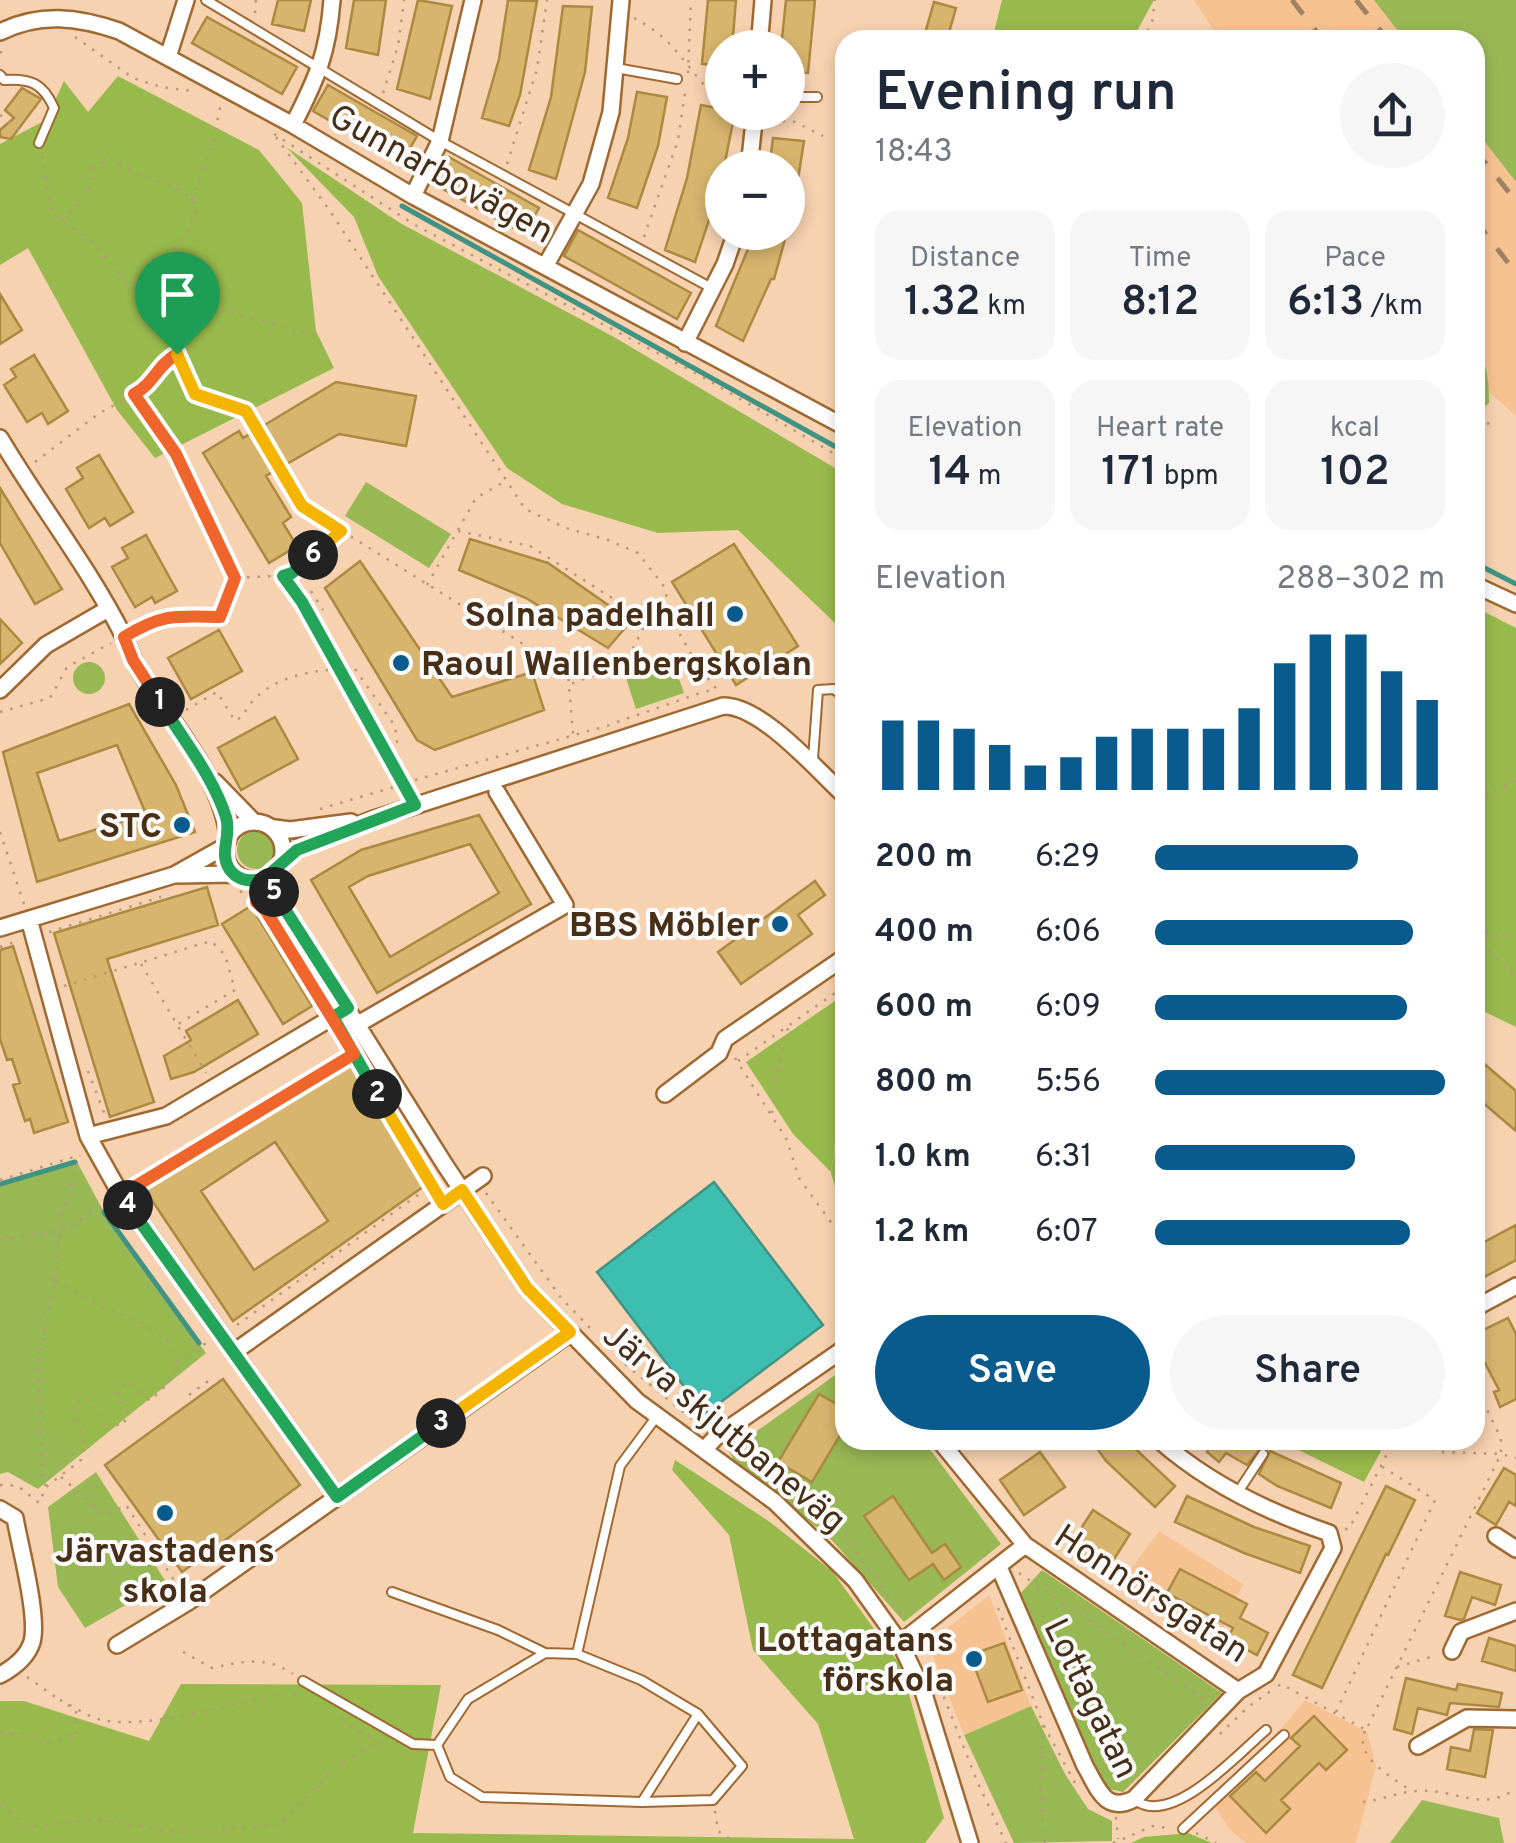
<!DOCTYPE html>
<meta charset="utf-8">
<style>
:root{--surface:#fff;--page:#f6f6f7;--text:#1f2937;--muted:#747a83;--accent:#0a5b8d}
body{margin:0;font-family:Overpass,sans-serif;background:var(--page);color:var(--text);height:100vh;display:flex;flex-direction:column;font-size:38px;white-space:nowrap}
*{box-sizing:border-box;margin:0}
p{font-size:32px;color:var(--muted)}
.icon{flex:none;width:55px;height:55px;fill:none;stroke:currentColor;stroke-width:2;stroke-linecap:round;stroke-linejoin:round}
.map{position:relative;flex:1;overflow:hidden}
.panel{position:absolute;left:835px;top:30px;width:650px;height:1420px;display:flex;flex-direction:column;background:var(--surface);border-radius:30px;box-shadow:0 5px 15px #0003}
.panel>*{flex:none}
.tools{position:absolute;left:705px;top:30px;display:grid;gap:20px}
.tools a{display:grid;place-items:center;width:100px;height:100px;border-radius:50%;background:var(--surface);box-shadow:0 5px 15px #0003;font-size:50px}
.pin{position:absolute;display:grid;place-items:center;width:85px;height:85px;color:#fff;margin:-102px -42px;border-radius:50% 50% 50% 0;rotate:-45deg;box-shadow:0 0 10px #0007}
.pin .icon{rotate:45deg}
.km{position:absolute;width:50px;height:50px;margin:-25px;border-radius:50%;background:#222;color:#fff;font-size:28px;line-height:50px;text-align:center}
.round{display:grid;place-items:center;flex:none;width:105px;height:105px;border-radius:52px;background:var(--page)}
.overview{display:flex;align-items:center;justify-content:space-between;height:170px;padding:0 40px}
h1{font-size:55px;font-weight:600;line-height:75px}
.stats{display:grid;grid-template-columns:repeat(3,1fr);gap:15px;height:170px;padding:10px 40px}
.stats div{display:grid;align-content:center;border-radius:25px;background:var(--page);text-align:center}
.stats b{font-size:42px;font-weight:600}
.stats small{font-size:28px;font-weight:400}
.stats p{font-size:28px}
.chart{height:280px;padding:20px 40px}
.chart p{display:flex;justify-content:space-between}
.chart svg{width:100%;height:180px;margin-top:10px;stroke:var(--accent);stroke-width:6}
.action{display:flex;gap:20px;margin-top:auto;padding:20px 40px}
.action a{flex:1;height:115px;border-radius:60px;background:var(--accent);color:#fff;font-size:40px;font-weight:600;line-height:115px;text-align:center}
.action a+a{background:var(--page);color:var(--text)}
ul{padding:0 40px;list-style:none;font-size:32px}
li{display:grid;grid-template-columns:160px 120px 1fr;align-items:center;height:75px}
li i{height:25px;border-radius:12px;background:var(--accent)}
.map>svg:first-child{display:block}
.built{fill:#f7c291}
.green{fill:#98b854}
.forest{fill:#98ba4d}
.water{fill:#3dbeb0;stroke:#409382;stroke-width:2.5}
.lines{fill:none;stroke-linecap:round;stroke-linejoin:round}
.stream{stroke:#409382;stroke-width:5}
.building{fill:#d8b56d;stroke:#ab8940;stroke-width:2.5;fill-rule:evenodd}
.lane-casing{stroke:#9f6931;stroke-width:12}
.street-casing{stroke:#9f6931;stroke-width:20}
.path{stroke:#b8987a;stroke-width:2.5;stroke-dasharray:2.5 8;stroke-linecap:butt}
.lane{stroke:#fff;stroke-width:8}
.street{stroke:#fff;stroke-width:15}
.rail{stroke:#9f8165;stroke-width:5;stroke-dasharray:18 18;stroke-linecap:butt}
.split-1-casing{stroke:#fff;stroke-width:20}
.split-2-casing{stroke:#fff;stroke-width:20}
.split-3-casing{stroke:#fff;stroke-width:20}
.split-4-casing{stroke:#fff;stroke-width:20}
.split-5-casing{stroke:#fff;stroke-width:20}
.split-6-casing{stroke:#fff;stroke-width:20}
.split-7-casing{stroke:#fff;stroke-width:20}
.split-1{stroke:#f0652b;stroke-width:12}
.split-2{stroke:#22a559;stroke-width:12}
.split-3{stroke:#f5b400;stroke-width:12}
.split-4{stroke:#22a559;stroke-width:12}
.split-5{stroke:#f0652b;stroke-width:12}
.split-6{stroke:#22a559;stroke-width:12}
.split-7{stroke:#f5b400;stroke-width:12}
.poi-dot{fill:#0a5b8d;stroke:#fbfbfb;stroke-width:4}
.labels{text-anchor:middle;stroke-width:8;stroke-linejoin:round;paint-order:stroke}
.street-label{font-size:35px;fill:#462e17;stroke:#fbfbfb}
.poi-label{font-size:35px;font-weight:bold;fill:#462e17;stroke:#fbfbfb;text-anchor:end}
</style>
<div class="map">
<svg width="1516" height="1843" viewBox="0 0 1516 1843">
<rect width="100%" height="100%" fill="#f7d2b1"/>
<path class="built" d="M1194,0h180l31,40h-185z
M1475,129l41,53v234l-27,-24 -5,-35 -9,-11z
M1159,1531l84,53 -30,66 -94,-65z
M989,1595l42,111 -67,29 -36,-91z
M1305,1700l62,32 9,34 -20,77h-110l-16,-13 -15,-24z"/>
<path class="green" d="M1374,0h142v182l-41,-53v-89h-70z
M1475,346c13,15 14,37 14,57l-14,12z
M366,482l85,52 -22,34 -84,-52z
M672,659l12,34 -48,16 -11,-34z
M73 678a16 16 0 1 1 32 0a16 16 0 1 1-32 0Z
M237 850a19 19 0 1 1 38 0a19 19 0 1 1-38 0Z
M845,1135v86l-14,-48 4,-30z
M77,1162l27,50 102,141 -168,136 -30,-17 -8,2v-288z
M845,1368v72h78l78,104 -97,78 -74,-84 -96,-77 -5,-10z
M96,1472l70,110 -81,46 -27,-41 -10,-80z
M1042,1570l180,123 -99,99 -18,-4 -86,-193z
M1031,1706l34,68 23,35 24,12v20l-98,2 -50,-108z
M1422,1800l77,18 5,25h-114z"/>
<path class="forest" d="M1002,0h152l-22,40h-140z
M118,76l141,74 43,53 14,128 18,37 -179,90 -38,-48 -89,-162 -28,17v-121l46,-24 18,-39 24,31z
M286,147l114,76 214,114 231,137v127l-6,26 -101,-97 -80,3 -96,-29 -55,-36 -129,-192 -24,-59z
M1475,607l41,21v399l-41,-20z
M845,994v140l-10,9 -4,29 -38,-38 -47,-72z
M97,1217l97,136 -43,42 -67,57 -23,-21 -15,2 -2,-78 19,-118z
M1278,1440h109l-23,42z
M675,1460l95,62 62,49 69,95 43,152 -19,25h-925v-142h24l125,40 32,-57 260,1 -28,148 441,6 -36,-115 -65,-74 -24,-115 -57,-65z
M1188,1833l24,10h-81l13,-6z"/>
<path class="water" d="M714,1182l109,143 -118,89 -108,-142z"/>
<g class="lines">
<path class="stream" d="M402,206l443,246
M1475,563l41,21
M0,1184l75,-22
M104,1212l95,131"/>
</g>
<path class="building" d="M278,0h33l-7,31 -32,-7z
M354,0h32l-8,55 -32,-7z
M418,0l34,6 -22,93 -33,-10z
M508,0l29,1 -17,94 -11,31 -27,-8 17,-59z
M708,0h28l-4,48h-10v18l-20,-2z
M786,0h29l-7,73 -20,-2v-23h-7z
M934,2l22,6 -8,28 -22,-6z
M563,6l29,1 -7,65 -29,107 -27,-9 22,-73z
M207,17l90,50 -15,27 -90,-51z
M328,85l89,51 -15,26 -89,-51z
M22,88l19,11 -30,40 -11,-2v-7l14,-12 -9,-8z
M637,92l30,5 -9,49 -21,62 -29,-10 20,-60z
M701,105l21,4v3h13l-15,75 -25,75 -30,-12 22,-72z
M773,138l31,3 -9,57 -7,-1v-29h-19z
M449,157l90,51 -15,26 -90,-50z
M578,230l113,63 -14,26 -113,-63z
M755,232h32l-13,47h-3l-28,62 -27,-15z
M0,294l22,36 -22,14z
M34,355l34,56 -20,13 -6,-11 -15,9 -23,-37 12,-8 -5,-8z
M336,382l80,14 -10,50 -67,-12 -73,42 25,41 -8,6 14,23 -28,17 -66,-110 36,-22 4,7z
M99,455l34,57 -23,14 -5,-8 -16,10 -23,-39 17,-11 -6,-10z
M0,488l62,101 -27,15 -35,-61z
M146,535l31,56 -22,12 -3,-6 -17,10 -23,-40 16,-9 -6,-10z
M470,539l78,24 83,58 -23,27 -82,-50 -67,-28z
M734,544l64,102 -62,39 -64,-103z
M360,561l92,136 80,-25 12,38 -109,40 -18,-10 -92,-152z
M0,619l22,24 -22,21z
M219,630l23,41 -51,28 -23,-41z
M129,704l47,81 19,47 -158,50 -34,-130zM117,745l29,69 -87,27 -22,-68z
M275,717l23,42 -57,31 -23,-42z
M479,815l52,89 -154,89 -66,-113 50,-30zM470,844l29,49 -109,64 -41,-70 19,-11z
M815,881l10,14 -27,20 14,19 -71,50 -23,-32z
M207,887l11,38 -111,34 47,143 -44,15 -56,-184z
M251,906l61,100 -29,18 -61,-100z
M13,946l55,176 -34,11 -4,-14 -5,2 -12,-36 7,-2 -8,-24 -5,1 -7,-21v-89z
M238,1000l20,34 -64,38 -23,7 -7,-23 27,-16 -5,-9z
M1475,1056l41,35v40l-41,-35z
M350,1059l73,128 -190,134 -90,-134 59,-40zM275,1142l53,79 -74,49 -53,-79z
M1516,1225v35l-41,22v-35z
M1508,1318l8,16v65l-16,8 -6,-15 5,-2 -14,-27 -10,5v-34z
M223,1379l77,106 -118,87 -77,-107z
M819,1394l26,15v18l-33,55 -34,-20z
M1091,1440h35l49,46 -20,21 -49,-46z
M1204,1440h33l7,7 8,-7 10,7 -15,18 -21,-12 -7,9 -12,-10 4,-8z
M1270,1451l71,32 -10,25 -54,-22 -18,-12z
M1040,1452l25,35 -41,28 -24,-35z
M1504,1468l12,7v31l-7,-4 -13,23 -19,-12z
M1386,1486l29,14 -27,55 -2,-1 -64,134 -29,-13z
M893,1496l39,57 13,-9 16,23 -17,13 -11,-16 -24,16 -45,-64z
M1187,1496l67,31 56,19 -10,27 -56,-20 -69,-31z
M1093,1510l37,24 -26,41 -38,-24z
M1180,1569l67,35 -7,14 28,15 -11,22 -30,-16 6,-11 -66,-35z
M1460,1572l41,13 -6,20 -23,-8 -8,22 -4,1 -15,-4z
M1489,1638l27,8v25l-34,-10z
M1004,1643l18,47 -34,12 -18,-47z
M1406,1678l50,12 2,-6 44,9 -3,14 -49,-4 -3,12 -29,-7 -6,26 -18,-5z
M1314,1716l33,34 -21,20 -7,-7 -38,37 9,9 -24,24 -36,-37 26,-24 9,9 35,-35 -9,-8z
M1474,1729l19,1 -8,47 -38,-8 4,-22 19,4z"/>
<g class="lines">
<defs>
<path id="lane" d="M206,0l234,141 266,144
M616,68l61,11
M0,75l4,5c26,-2 39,3 50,28l-15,35
M788,97h29
M283,576l20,26 112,203
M813,759l5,-69 16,-1 11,9
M1238,1492l25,-38
M392,1592l106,38 47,23
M545,1653l32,1 64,26 57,34 44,52 -29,34 -71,2 -160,-5 -32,-20 -13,-32 31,-46z
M577,1654l43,-188 37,-50
M303,1681l110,63 24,1
M1134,1799c36,31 105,-46 132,-69
M642,1802l56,-88
M1183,1829l101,-94"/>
<path id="street" d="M0,32c40,-20 78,-15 119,-1l174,94 120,71 432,231
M759,48l4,-48
M168,57l18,-57
M293,125c24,-47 35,-72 39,-125
M749,168l6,-56
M413,196l27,-55 33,-141
M546,265l45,-81 20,-72 10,-112
M685,343l40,-79 11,-32
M0,438c39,66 88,128 123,197 5,9 7,19 12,28 29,52 90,117 93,177
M1475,585l41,19
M0,690l46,-45 62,-36
M215,782l38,39
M225 851a29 29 0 1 1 58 0a29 29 0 1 1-58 0Z
M275,828l15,2 61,-8
M281,862l16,-12 74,-30 352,-114c38,-1 94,64 122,90
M178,875l55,-1
M265,878l180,287 82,123 110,113 138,101 80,78 45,63 23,48 47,152
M29,919l59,217 33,59 216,302
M0,928l174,-53 50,-28
M358,1024l207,-119 -68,-113
M665,1094l54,-41 6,-14 120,-82
M88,1136l78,-20 182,-108
M1475,1308l41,-22
M234,1352l249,-176
M939,1440l86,105 213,146 28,-17 67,-126 -4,-15c-62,-21 -120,-49 -170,-93
M704,1450l12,-13 129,-89
M0,1509l15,9c5,29 24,99 17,124 -5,16 -19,26 -32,33
M1496,1536l20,13
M999,1567l86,199c13,22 20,48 49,33l104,-108
M900,1643l125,-98
M117,1645l71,-43 382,-269
M1452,1651l9,-19 55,-21
M1418,1746l49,-28 49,1"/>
</defs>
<use href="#lane" class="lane-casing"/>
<use href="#street" class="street-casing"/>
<path class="path" d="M255,13l1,-13
M634,18c44,22 53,54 88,85
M75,37l58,41 28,9 31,4
M1142,40l10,-17 3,-23
M0,53l8,-7
M688,73l3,-73
M383,93l15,-47 6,-46
M0,115l27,21
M772,120l23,2 28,14
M274,134l141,91 286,151 144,84
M276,137l54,74 195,298 41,19 42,12 30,13 25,32 15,46 19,33 21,27
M42,156l10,58 39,27 55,62 31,51 18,40 51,17 56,95 266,166 5,63
M507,164l30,-95 10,-69
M192,200l20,-53 9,-44
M61,220l24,-20 9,-33 16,-9c10,6 19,14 30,17 21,8 44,11 57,32 -10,36 -37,59 -66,80
M644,237l34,-97 8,-54
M148,303l74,7 100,27
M135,394l42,60 58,122
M1475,418l7,-6 10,19
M35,462l63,-48 44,-24 21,-28 14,-8
M458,531l72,15 117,74 -21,43 -55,21
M294,572l46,-41
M427,585l49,-87 28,-16
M311,591l12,19
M139,627c25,-14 53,-11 81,-10l15,-39 37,-2
M627,664l5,8
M355,669l40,57 3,22
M186,710l31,-18 18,29 8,-5c14,-31 51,-43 85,-46
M0,712l50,-14 17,-31 44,-24
M617,722l89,-31h8
M415,780l195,-55
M1475,800l41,-19
M320,809l74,-22
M0,832l24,72
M240,891l14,10
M256,902l10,9
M1475,930l41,8
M49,932l112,-35
M1475,935l41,43
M0,947l18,-6
M141,964l65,109
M64,986l147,-45 14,14 10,35 -57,34
M344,1037l89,153
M735,1058l52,82 12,38 46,64
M738,1061l107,-75
M88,1071l17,44
M772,1113l4,-36 12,-49
M0,1180l80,-25
M134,1189l219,-135
M486,1193l76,106 29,30
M0,1239l61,-8 47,-28
M237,1325l192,-138
M177,1362l31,-20
M625,1364l74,61
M189,1395l22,-16
M1413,1440l27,12 61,2 15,4
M61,1477l45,39 20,-11 53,83
M770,1477l67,47 67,94
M0,1485l18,1 21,17 7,-16 35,-27 5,-16 -11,-28v-11l8,-6 8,2 17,24h16l3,-15 -10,-13 1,-7 6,-6 11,2 15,15c9,-10 28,-23 26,-38 -4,-38 -53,-45 -80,-59 -14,-8 -27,-17 -41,-24
M46,1486l-4,-7 -3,-120 16,-79 7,-65 18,-60
M1345,1529h4l45,-89
M1019,1573l188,128
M998,1608l45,116 32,59
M183,1652l29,16c31,-7 55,-12 81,6
M1397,1667l40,-12
M27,1677l34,24
M1278,1686l3,-2 85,46 135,-276v-15l-26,-55
M940,1687l37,94 29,62
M60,1700c13,6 28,17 42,20 45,10 139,-18 185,-27l14,2
M1336,1712l99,-212 -54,-34
M342,1719l25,18 6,-1
M1043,1725l-3,67 5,51
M1365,1731c-12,26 27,46 45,59
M0,1733l28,1 17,11 24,-9 7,1 1,-24 -9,-8
M1220,1734l28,-27 23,-16
M1363,1802c18,-2 36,-10 54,-11 39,-3 63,22 99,-2
M0,1806l30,21 68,-8 81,14 101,-8 51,-54 36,-24 17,-4 -2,-3
M715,1811l3,20 18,12
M1116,1817l2,22
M1196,1833l20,10
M1113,1843l40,-17 15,2"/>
<use href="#lane" class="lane"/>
<use href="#street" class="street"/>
<path class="rail" d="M1292,0l31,40
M1356,0l32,40
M1475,150l41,51
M1475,220l41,53"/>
</g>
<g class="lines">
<defs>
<path id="split-1" d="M160,702l-27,-42 -9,-23c39,-24 52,-21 96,-20l15,-39 -59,-124 -42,-60c19,-9 23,-29 43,-40"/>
<path id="split-2" d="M160,702c22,36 53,74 66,115 6,19 -8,36 4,53 9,12 22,12 35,8l9,14 74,116 -15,9 44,77"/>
<path id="split-3" d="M377,1094l66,110 19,-14 65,98 43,44 -129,91"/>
<path id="split-4" d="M128,1205l209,292 104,-74"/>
<path id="split-5" d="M128,1205l-7,-10 233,-141 -88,-143 -10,-9 18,-10"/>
<path id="split-6" d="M274,892l-9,-14 32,-28 118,-45 -113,-203 -19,-26 9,-3 21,-18"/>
<path id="split-7" d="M177,354l18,40 51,17 56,95 39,25 -28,24"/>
</defs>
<use href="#split-1" class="split-1-casing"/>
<use href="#split-2" class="split-2-casing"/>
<use href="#split-3" class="split-3-casing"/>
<use href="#split-4" class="split-4-casing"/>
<use href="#split-5" class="split-5-casing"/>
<use href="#split-6" class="split-6-casing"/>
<use href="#split-7" class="split-7-casing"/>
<use href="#split-1" class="split-1"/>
<use href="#split-2" class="split-2"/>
<use href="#split-3" class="split-3"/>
<use href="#split-4" class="split-4"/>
<use href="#split-5" class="split-5"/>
<use href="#split-6" class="split-6"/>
<use href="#split-7" class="split-7"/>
</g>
<g class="poi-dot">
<circle cx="735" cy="614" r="10"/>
<circle cx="401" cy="663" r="10"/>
<circle cx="182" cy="825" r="10"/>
<circle cx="780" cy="924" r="10"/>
<circle cx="165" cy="1513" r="10"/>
<circle cx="974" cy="1659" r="10"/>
</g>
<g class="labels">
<g class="street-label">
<text transform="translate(442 173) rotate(29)" y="12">Gunnarbovägen</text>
<text transform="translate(725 1427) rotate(40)" y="12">Järva skjutbaneväg</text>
<text transform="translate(1152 1593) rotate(33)" y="12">Honnörsgatan</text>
<text transform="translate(1092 1698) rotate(64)" y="12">Lottagatan</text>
</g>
<g class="poi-label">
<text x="715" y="626">Solna padelhall</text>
<text x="421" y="675" text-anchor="start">Raoul Wallenbergskolan</text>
<text x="162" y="837">STC</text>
<text x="760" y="936">BBS Möbler</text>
<text x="165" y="1562" text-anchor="middle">Järvastadens<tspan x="165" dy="40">skola</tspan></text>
<text x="954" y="1651">Lottagatans<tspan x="954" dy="40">förskola</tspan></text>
</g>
</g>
</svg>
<div class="tools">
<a>+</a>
<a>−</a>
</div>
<div class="pin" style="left:177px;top:354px;background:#1e9e55"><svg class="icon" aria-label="arrive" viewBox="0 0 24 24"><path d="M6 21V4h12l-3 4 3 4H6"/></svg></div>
<b class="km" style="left:160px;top:702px">1</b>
<b class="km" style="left:377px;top:1094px">2</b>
<b class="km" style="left:441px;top:1423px">3</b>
<b class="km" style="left:128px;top:1205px">4</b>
<b class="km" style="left:274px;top:892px">5</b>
<b class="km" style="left:313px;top:555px">6</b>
<section class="panel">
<div class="overview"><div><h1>Evening run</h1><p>18:43</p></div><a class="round"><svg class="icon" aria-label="share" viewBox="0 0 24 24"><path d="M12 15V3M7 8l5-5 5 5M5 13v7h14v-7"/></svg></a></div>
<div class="stats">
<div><p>Distance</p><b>1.32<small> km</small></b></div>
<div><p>Time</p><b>8:12</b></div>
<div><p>Pace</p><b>6:13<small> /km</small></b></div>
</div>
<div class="stats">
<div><p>Elevation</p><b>14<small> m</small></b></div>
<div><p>Heart rate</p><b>171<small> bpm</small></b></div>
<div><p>kcal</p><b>102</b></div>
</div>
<div class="chart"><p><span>Elevation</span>288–302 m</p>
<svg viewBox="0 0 160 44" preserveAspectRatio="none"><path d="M5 44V27M15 44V27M25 44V29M35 44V33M45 44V38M55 44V36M65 44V31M75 44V29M85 44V29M95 44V29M105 44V24M115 44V13M125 44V6M135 44V6M145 44V15M155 44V22"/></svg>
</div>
<ul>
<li><b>200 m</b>6:29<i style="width:70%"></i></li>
<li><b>400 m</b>6:06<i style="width:89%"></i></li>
<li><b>600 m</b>6:09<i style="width:87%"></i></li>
<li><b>800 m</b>5:56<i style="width:100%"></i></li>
<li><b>1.0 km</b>6:31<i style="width:69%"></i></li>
<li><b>1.2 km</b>6:07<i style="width:88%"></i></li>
</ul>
<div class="action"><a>Save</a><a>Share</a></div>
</section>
</div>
